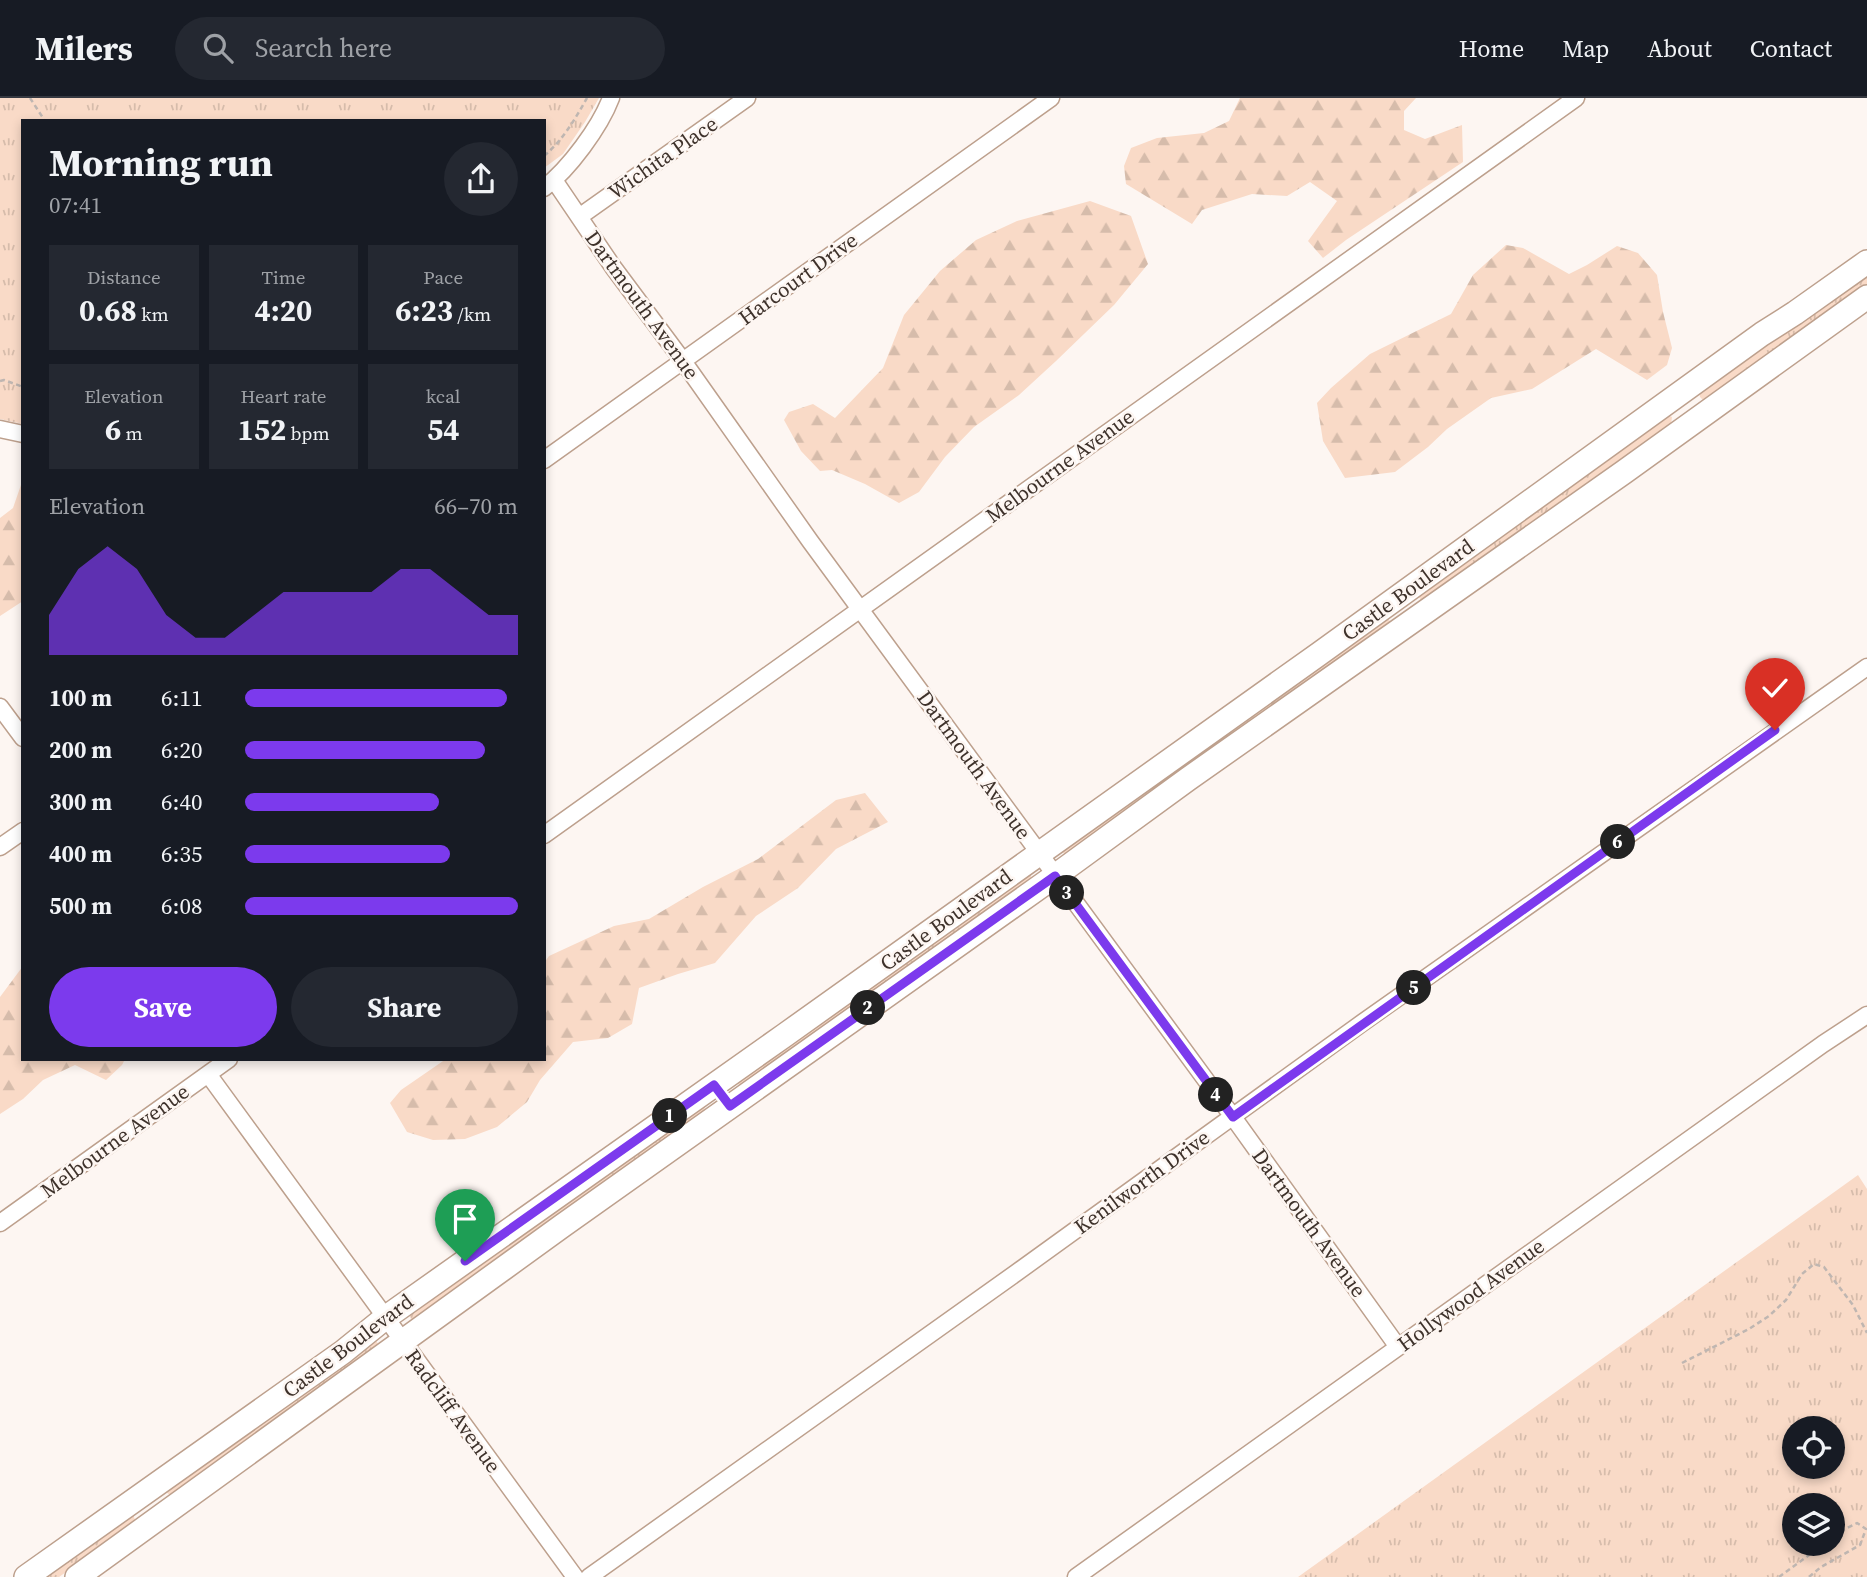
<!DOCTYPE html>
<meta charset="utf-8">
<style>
:root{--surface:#171b24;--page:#242831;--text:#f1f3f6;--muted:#9ea1a6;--line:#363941;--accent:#7c3aed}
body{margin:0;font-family:"Source Serif 4",serif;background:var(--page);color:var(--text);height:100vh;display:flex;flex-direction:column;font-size:26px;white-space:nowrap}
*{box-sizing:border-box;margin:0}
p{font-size:23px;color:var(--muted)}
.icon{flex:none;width:38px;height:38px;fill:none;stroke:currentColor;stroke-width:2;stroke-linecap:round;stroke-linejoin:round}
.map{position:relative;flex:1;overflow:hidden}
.panel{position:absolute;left:21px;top:21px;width:525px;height:942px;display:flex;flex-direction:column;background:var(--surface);border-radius:0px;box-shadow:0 4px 10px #0003}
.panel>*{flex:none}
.controls{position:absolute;left:1782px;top:1318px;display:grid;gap:14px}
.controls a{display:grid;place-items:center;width:63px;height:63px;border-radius:50%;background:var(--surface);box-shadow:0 4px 10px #0003;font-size:35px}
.pin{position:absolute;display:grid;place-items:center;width:60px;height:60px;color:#fff;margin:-72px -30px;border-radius:50% 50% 50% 0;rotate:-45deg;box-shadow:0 0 7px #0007}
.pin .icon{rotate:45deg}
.km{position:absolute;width:35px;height:35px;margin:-18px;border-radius:50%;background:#222;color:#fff;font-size:19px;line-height:35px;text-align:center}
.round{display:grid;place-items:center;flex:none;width:74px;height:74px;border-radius:37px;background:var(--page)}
.head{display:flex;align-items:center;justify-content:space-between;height:119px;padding:0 28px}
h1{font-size:38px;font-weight:700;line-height:52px}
.metrics{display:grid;grid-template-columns:repeat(3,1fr);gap:10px;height:119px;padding:7px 28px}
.metrics div{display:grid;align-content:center;border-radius:0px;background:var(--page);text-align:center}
.metrics b{font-size:30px;font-weight:700}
.metrics small{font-size:19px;font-weight:400}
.metrics p{font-size:19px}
.chart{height:196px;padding:14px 28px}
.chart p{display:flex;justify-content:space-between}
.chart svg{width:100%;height:126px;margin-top:7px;fill:var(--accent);opacity:.7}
.primary-button{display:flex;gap:14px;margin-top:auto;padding:14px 28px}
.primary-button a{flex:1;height:80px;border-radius:42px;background:var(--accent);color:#fff;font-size:28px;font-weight:700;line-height:80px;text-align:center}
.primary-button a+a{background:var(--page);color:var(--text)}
ul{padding:0 28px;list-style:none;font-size:23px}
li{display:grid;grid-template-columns:112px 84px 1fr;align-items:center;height:52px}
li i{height:18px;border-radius:9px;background:var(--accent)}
header{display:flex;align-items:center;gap:42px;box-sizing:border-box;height:98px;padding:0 35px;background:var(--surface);border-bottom:2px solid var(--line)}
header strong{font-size:33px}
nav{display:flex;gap:38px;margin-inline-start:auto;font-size:24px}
.search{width:490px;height:63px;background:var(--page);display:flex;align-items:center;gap:18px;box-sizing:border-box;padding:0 24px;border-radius:38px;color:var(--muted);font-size:26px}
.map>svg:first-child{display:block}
.grass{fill:url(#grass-tufts);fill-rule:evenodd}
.forest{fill:url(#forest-firs)}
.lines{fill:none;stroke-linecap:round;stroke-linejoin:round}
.street-casing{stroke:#bda08d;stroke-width:19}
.secondary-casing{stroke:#bda08d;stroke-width:26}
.path{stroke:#bfb6b1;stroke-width:2.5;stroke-dasharray:5 3.5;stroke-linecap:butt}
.street{stroke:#fff;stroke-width:16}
.secondary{stroke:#fff;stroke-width:23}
.route-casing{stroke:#fff;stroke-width:14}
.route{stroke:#7c3aed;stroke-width:9}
.labels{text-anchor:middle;stroke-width:5;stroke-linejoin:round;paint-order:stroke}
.street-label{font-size:21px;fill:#3e322b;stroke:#fdf6f2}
</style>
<header>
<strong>Milers</strong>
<div class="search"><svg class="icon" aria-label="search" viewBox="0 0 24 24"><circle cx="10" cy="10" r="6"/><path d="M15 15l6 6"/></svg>Search here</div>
<nav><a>Home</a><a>Map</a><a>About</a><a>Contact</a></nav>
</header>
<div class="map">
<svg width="1867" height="1479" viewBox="0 0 1867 1479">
<defs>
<pattern id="grass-tufts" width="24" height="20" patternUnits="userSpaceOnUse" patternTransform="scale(1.75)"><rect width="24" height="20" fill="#f9dac7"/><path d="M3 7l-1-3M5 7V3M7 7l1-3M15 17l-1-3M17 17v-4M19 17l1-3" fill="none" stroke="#d6bcab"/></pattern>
<pattern id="forest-firs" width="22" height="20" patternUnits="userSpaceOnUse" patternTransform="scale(1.75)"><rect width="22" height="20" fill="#f9dac7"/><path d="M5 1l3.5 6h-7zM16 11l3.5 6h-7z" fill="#d6bcab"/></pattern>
</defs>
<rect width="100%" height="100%" fill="#fdf6f2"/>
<path class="grass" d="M0,0h599l-14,24 -22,32 -19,14v-47h-521v303l-23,-5z
M1867,172v17l-158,113h-6l-3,-3 -1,-5z
M1668,317l4,2 -1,8 -249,176 -4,-5z
M1386,519l6,6 -326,233 -6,-7z
M1030,775l2,6 -290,208 -7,-5z
M704,1008l1,5 -291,209 -3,-1 -3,-7z
M1858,1077l9,14v388h-569zM1794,1330h38v38h-38zM1794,1407h38v39h-38z
M372,1241l4,1 3,6 -205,149c-5,0 -7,-1 -9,-6z
M133,1416l2,6 -4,6 -72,51h-24z"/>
<path class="forest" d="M1240,0h176l-12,13v19l21,9 37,-14 1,37 -117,78 -23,18 -15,-17 29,-40 -27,-19 -23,14 -35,-2 -50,16 -10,14 -66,-40 -2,-18 7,-18 26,-10 47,-5 25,-12z
M1090,103l41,15 17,48 -34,41 -58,56 -37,34 -45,32 -29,30 -26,35 -20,11 -34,-19 -33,-14 -12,1 -19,-20 -17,-31 5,-8 24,-8 22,14 48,-50 21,-53 36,-44 36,-31 41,-19z
M1506,147l17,3 46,26 18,-9 30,-19 21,7 19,22 6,37 9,36 -5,17 -20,15 -51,-31 -64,40 -41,9 -44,31 -19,18 -33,25 -50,6 -22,-37 -6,-38 14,-15 39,-34 81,-40 22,-39z
M23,381v122l-23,15v-98l13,-10z
M865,695l23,29 -52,27 -38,39 -42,28 -41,47 -37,11 -39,14 -7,36 -24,14 -35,4 -33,38 -13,22 -30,25 -32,12 -32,1 -26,-8 -17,-29 11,-13 45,-31h98v-96l5,-7 65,-30 35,-7 54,-32 55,-28 78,-59z
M23,868v93h102l-3,6 -16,15 -31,-15 -32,15 -20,19 -23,15v-117z"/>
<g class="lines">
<defs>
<path id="street" d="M554,82l59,87 70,94 127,180 423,576 165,230
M544,90c25,-19 56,-61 67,-90
M579,119l168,-119
M0,331l23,5
M544,362l507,-362
M0,609l23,31
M544,737l1032,-737
M0,749l23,-16
M208,976l367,503
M0,1125l229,-164
M589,1479l427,-304 346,-250 505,-356
M1076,1479l747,-533 44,-29"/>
<path id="secondary" d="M26,1479l317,-225 42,-34 400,-283 534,-381 443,-320 33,-21 72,-51
M77,1479l485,-351 493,-350 133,-97 436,-307 243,-175"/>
</defs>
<use href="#street" class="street-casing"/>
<use href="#secondary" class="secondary-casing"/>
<path class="path" d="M30,0l15,23
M544,58c19,-16 31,-37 43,-58
M0,283l4,-1 19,7
M1682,1265l67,-34 20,-13 17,-16 16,-26 12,-10 10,3 29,38 14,28
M1779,1479l45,-33
M1809,1479l12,-10 39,-22 6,-16 -9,-6 -16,8 -9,6"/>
<use href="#street" class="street"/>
<use href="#secondary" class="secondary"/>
</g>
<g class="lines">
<defs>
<path id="route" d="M465,1163l249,-176 16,21 325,-230 178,241 542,-387"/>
</defs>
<use href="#route" class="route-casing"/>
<use href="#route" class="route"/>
</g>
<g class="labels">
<g class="street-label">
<text transform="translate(663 60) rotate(-35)" y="7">Wichita Place</text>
<text transform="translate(798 181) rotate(-36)" y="7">Harcourt Drive</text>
<text transform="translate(642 207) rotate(54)" y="7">Dartmouth Avenue</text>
<text transform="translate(1060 368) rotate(-36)" y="7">Melbourne Avenue</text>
<text transform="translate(1408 492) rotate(-36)" y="7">Castle Boulevard</text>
<text transform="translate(974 667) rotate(54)" y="7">Dartmouth Avenue</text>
<text transform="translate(946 822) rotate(-36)" y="7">Castle Boulevard</text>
<text transform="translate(115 1043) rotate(-36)" y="7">Melbourne Avenue</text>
<text transform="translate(1142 1084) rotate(-36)" y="7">Kenilworth Drive</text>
<text transform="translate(1309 1125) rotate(54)" y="7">Dartmouth Avenue</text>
<text transform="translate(1471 1197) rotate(-36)" y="7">Hollywood Avenue</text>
<text transform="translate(348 1248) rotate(-37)" y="7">Castle Boulevard</text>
<text transform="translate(453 1313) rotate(54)" y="7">Radcliff Avenue</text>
</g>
</g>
</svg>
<div class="controls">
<a><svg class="icon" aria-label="locate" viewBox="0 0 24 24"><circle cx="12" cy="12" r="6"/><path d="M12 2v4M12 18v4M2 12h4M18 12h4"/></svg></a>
<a><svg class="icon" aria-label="layers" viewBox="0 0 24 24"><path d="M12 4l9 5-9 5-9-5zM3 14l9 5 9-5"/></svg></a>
</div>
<div class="pin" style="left:465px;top:1163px;background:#1e9e55"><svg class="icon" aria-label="arrive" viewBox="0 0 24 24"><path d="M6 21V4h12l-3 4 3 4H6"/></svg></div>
<div class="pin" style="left:1775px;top:632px;background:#d93025"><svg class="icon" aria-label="check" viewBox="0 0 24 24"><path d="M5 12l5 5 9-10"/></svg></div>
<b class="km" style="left:670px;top:1018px">1</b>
<b class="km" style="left:868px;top:910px">2</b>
<b class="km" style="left:1067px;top:795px">3</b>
<b class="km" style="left:1216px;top:997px">4</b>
<b class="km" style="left:1414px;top:890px">5</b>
<b class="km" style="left:1618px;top:744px">6</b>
<section class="panel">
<div class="head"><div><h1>Morning run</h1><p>07:41</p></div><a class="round"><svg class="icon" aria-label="share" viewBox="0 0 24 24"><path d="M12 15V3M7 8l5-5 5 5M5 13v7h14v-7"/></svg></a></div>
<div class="metrics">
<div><p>Distance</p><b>0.68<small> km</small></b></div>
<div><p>Time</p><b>4:20</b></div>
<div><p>Pace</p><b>6:23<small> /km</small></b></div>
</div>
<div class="metrics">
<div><p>Elevation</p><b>6<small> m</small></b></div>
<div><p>Heart rate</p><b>152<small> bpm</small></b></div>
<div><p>kcal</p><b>54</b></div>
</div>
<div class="chart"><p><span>Elevation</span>66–70 m</p>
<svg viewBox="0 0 160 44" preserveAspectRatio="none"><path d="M0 44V30L10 14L20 6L30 14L40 30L50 38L60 38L70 30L80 22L90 22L100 22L110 22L120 14L130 14L140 22L150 30L160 30V44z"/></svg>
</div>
<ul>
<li><b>100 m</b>6:11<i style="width:96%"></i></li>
<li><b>200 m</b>6:20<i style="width:88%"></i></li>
<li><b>300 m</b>6:40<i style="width:71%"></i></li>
<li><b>400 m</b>6:35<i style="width:75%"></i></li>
<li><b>500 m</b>6:08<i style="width:100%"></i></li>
</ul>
<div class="primary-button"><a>Save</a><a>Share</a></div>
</section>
</div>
